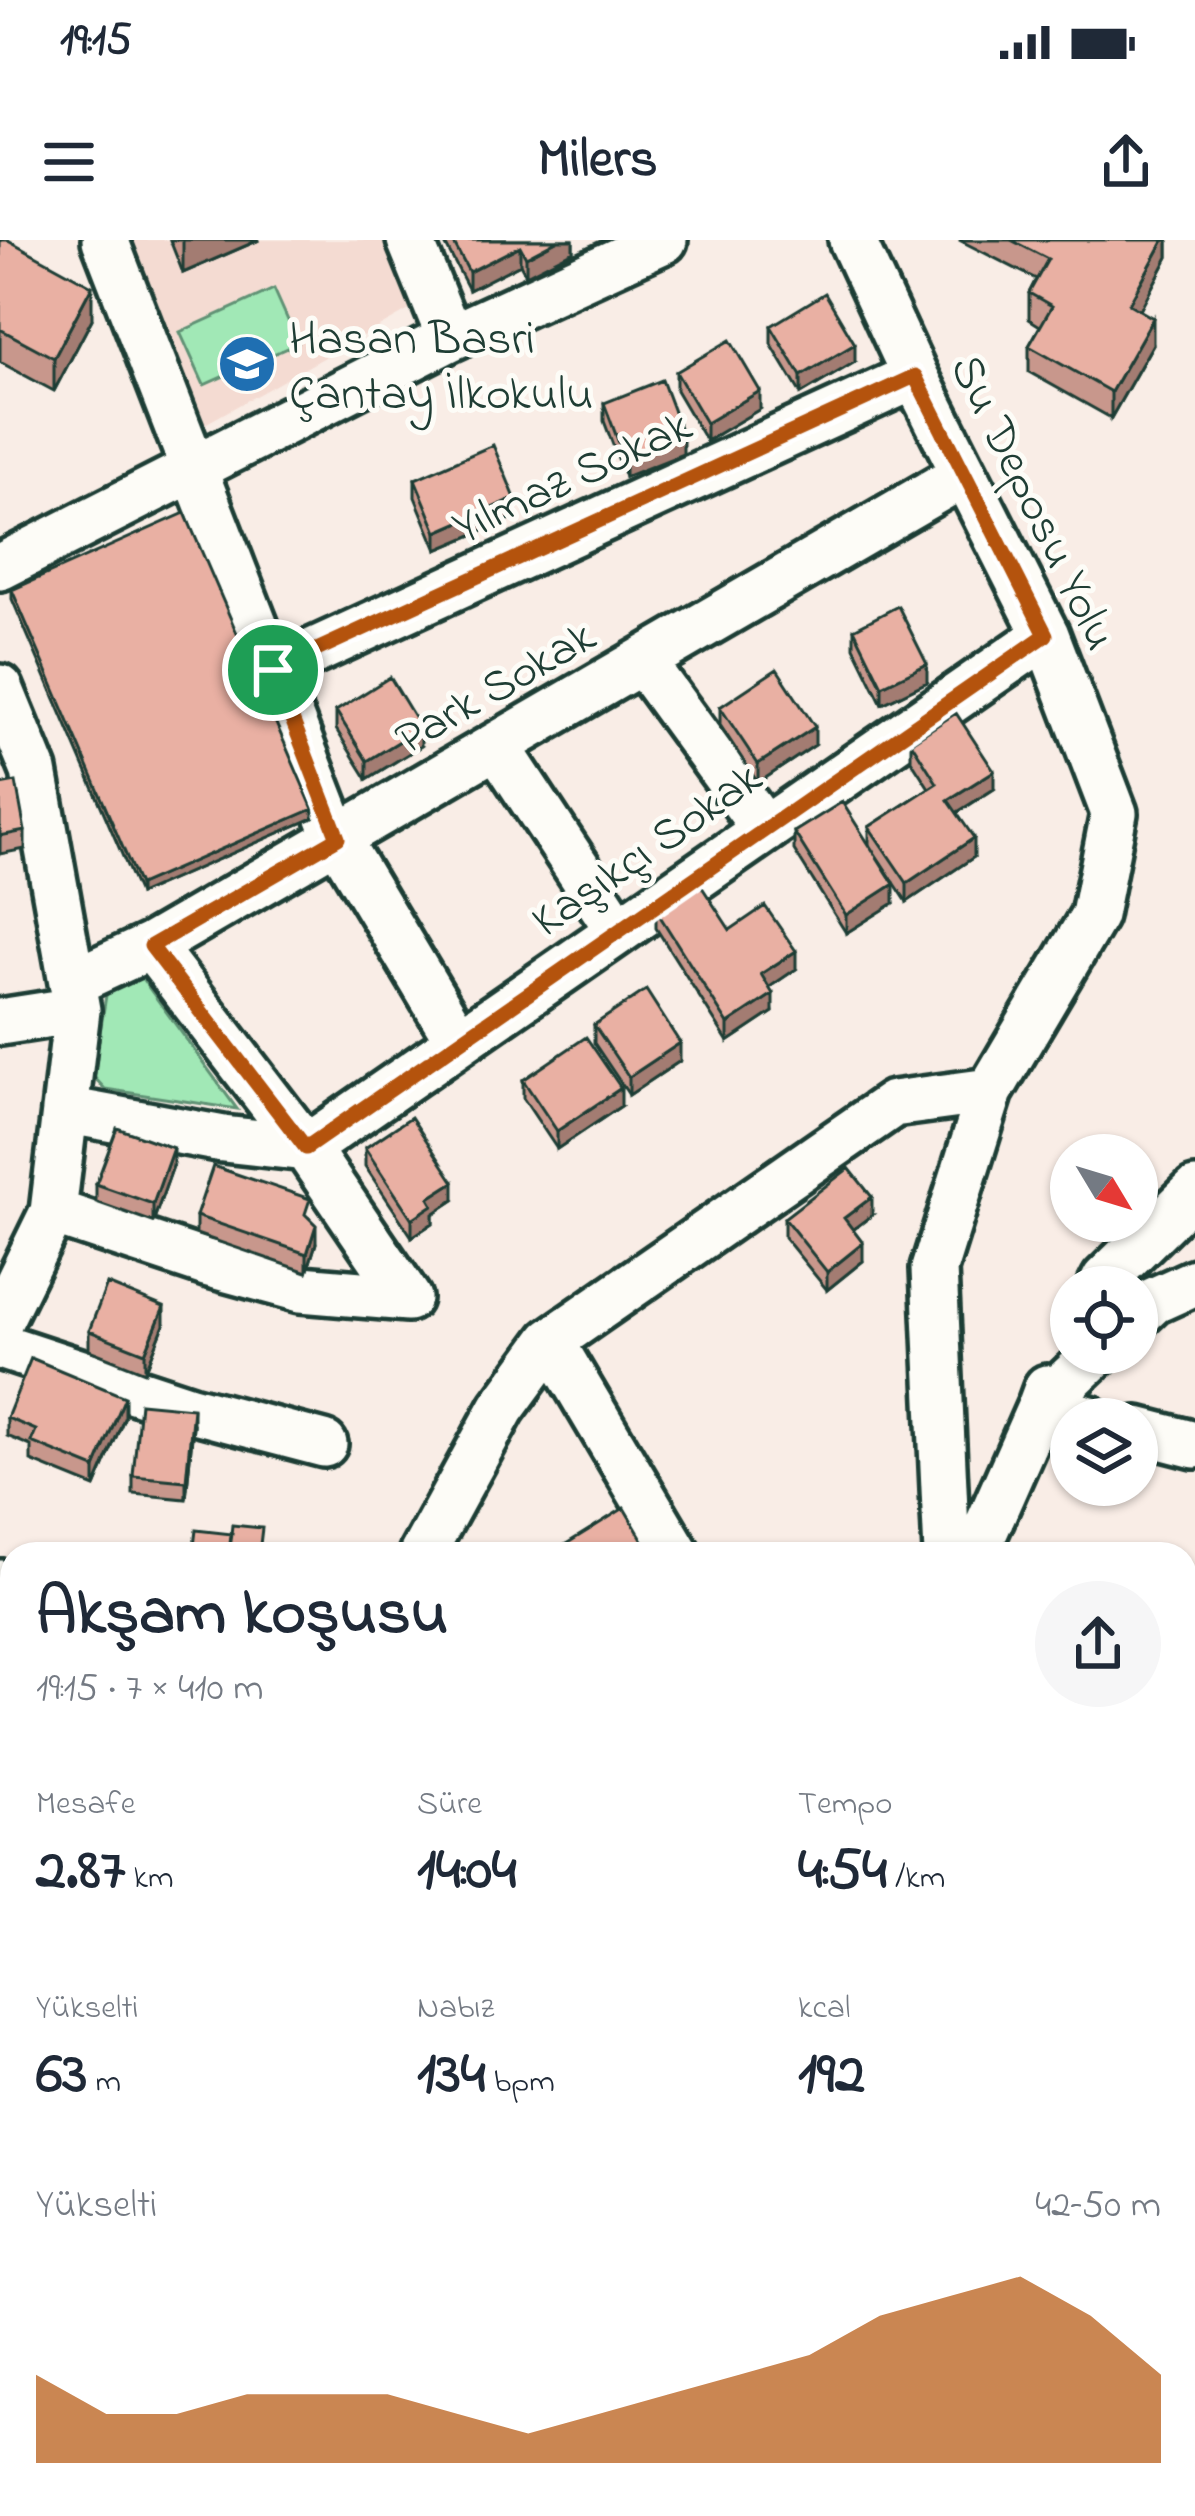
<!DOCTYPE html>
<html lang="tr">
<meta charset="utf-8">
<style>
:root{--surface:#fff;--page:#f6f6f7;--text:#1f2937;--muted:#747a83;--accent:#b45309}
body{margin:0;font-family:"Indie Flower",sans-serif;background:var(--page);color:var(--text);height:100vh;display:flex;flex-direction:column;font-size:45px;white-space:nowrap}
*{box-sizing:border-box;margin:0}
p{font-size:39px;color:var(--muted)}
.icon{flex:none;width:66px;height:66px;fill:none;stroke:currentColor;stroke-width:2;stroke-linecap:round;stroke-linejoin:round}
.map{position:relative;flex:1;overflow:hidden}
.panel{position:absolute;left:0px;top:1302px;width:1197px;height:975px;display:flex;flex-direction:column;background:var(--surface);border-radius:36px 36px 0 0;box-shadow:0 3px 9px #0004}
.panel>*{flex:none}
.needle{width:78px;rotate:128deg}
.fabs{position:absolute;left:1050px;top:894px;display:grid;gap:24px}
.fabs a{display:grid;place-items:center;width:108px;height:108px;border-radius:50%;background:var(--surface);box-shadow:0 3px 9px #0004;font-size:60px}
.pin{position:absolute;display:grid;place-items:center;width:102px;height:102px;color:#fff;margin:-51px;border:6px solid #fff;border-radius:50%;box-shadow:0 3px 12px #0007}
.round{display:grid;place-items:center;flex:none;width:126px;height:126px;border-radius:63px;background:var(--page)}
.summary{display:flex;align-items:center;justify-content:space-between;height:204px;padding:0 36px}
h1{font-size:66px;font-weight:700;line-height:90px}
.figures{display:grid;grid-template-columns:repeat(3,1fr);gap:18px;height:204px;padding:12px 36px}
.figures div{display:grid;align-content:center}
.figures b{font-size:60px;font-weight:700}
.figures small{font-size:33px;font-weight:400}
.figures p{font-size:33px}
.chart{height:336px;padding:24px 36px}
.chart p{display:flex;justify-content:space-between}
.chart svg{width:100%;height:216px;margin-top:12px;fill:var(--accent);opacity:.7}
.status{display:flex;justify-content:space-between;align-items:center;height:84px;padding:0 60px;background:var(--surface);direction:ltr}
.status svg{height:33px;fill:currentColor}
header{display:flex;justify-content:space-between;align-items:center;height:156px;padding:0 36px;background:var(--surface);font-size:54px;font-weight:700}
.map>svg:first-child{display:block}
.built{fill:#f4dbd2}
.green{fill:#a1e8b6;stroke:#609275;stroke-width:3}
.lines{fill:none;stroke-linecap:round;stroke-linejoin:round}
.street-casing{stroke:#1f3d34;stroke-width:54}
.street{stroke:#fdfcf7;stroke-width:45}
.wall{fill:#c8978c;stroke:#1f3d34;stroke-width:3}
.shaded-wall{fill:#a37b72;stroke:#1f3d34;stroke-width:3}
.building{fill:#e9b0a3;stroke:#1f3d34;stroke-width:3}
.route-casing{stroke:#fff;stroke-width:24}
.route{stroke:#b45309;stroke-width:15}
.labels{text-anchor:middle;stroke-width:10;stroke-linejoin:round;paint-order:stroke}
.poi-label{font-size:48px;fill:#1f3d34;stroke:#fdfcf7;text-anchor:start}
.street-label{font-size:48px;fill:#1f3d34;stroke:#fdfcf7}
</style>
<div class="status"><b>19:15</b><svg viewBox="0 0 49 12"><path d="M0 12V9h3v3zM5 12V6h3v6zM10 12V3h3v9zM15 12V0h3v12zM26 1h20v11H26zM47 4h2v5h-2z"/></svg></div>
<header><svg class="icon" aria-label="menu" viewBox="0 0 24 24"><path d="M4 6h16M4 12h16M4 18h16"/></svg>Milers<svg class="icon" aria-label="share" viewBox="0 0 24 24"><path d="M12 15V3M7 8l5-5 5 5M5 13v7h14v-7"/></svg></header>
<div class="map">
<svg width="1195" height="2276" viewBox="0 0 1195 2276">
<rect width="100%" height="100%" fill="#f9ede6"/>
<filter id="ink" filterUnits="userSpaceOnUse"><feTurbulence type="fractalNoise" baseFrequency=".00833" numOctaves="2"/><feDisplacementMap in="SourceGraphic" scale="24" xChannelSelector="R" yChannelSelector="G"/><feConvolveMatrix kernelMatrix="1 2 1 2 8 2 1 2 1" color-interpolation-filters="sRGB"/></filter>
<g filter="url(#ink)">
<path class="built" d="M132,0h258l30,64 -215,120z"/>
<path class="green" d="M274,49l24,54 -94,42 -24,-53z
M141,737l96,132 -132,-20 -12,-13 15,-93z"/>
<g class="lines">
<defs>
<path id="street" d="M105,0l232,598 122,204
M410,0l40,98
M852,0l63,136 131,259 68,178 -20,102 -104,176 -56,178 13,285
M0,327l450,-229 214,-98
M642,421l123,169
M273,430l642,-294
M0,448l34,83 43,239 -24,202 -53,108
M497,506l122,185
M151,706l155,202 102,150
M73,742l78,-36 813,-472
M0,782l77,-12
M65,870l158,29 83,9 740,-513
M53,972l153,51 95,26 107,9
M1101,1047l4,-8 90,-88
M1137,1076l16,-15 42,-19
M551,1101l126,213
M0,1106l191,63 133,35
M1047,1148l-7,19 50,12
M1137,1190l58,15
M422,1314l80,-146 49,-67 342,-237 97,-13
M975,1314l65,-147 57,-54
M0,1343l12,1
M1185,1422l10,2
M1185,1631l10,1
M1185,1782l10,2
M0,1808l12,-5
M0,1841l12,25
M1185,2009l10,2
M1185,2144l10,-37
M0,2160l12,14
M351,2265l9,11
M542,2265l8,11
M847,2265l20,11
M120,2276l10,-11
M750,2276l8,-11
M1123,2276l6,-11"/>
</defs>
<use href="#street" class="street-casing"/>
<use href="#street" class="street"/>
</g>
<path class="wall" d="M0,0l92,79 -38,72 -54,-29z
M170,0h89l-76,33z
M443,0h130v11l-47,24 -6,-11 -51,26z
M959,0h209v17l-28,53 13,34 -42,74 -82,-46v-26l11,-20 -11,-7v-26l7,-14z
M771,86l84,36 -54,32 -30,-50z
M676,132l84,37 -54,32 -30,-51z
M604,163l79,51 -58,23 -21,-56z
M415,239l100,38 -78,33 -22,-53z
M12,350l301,228 -174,76 -127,-295z
M854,389l73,53 -45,22 -28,-57z
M720,467l95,38 -57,38 -38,-58z
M336,471l85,35 -54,33 -31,-50z
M911,502l83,47 -37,24 17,44 -67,45 -33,-50 20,51 -48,30 -52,-83v-18l75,13v-18l60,-39 -18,-28z
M0,545l25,46v18l-25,5z
M656,670l74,20 66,39 -27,18 4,25 -45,30 -72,-114z
M594,785l86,36 -51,34 -35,-52z
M523,840l98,26 -64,43 -34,-51z
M365,908l89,52 -21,14v9l-21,14 -47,-71z
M173,926l-20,56 -57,-20v-18z
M872,975l-19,15 10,31 -36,29 -43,-53v-19z
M196,976l113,2 7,25 -9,29 -111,-38z
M164,1085l-19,47 -56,-22v-19z
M125,1176l-30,71 -64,-26v-15l-24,-10v-18z
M193,1186l-7,73 -53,-5v-18z
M1185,1429l10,2v84l-10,-2z
M1185,1515l10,3 -6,94 -4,-1z
M1185,1638l10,2v114l-10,-2z
M1185,1804l10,2 -3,177 -7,-1z
M407,2265h99l9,11h-99z
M572,2265h142v7l-4,4h-130z
M1047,2265h38l-5,11h-13z"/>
<path class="shaded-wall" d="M183,0h76l-76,33z
M558,0h15v11l-47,24v-18z
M1164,0h4v17l-39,74v-27z
M520,6v18l-51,26v-18z
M92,46v33l-38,72v-33z
M1153,78v26l-42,74v-26z
M855,104v18l-54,32v-18z
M760,151v18l-54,32v-18z
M683,196v18l-58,23v-18z
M515,258v19l-78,33v-18z
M927,424v18l-45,22v-18z
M815,487v18l-57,38v-19z
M421,488v18l-54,33v-18z
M994,531v18l-46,29v-18z
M313,569v9l-174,76v-9z
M974,598v19l-67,45v-19z
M894,644v19l-48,30v-18z
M796,711v18l-35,24v-19z
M773,754v18l-45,30v-18z
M680,803v18l-51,34v-18z
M621,848v18l-64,43v-18z
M173,908v18l-20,56v-18z
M454,942v18l-21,14v9l-21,14v-18l17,-21z
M872,957v18l-28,21v-18z
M316,985v18l-9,29v-18z
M863,1003v18l-36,29v-18z
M164,1067v18l-19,47v-19z
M125,1157v19l-30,71v-19z
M193,1168v18l-7,73v-18z
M1195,1572v18l-6,22v-19z
M12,1740v18l-12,6v-19z
M12,2010v19l-12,5v-18z
M250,2265h20l-12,11h-9z
M701,2265h13v7l-4,4h-22z
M1077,2265h8l-5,11h-3z"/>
<path class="building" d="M0,0h8l84,46 -38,72 -54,-29z
M452,0h106l-32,17 -6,-11 -51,26z
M1011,0h153l-35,64 24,14 -42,74 -82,-46 23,-40 -23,-13 19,-34z
M825,53l30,51 -54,32 -30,-50z
M730,100l30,51 -54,32 -30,-51z
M662,140l21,56 -58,23 -21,-56z
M493,205l22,53 -78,34 -22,-53z
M185,273l128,296 -174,76 -127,-295z
M898,366l29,58 -45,22 -28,-57z
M777,429l38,58 -57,37 -38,-57z
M390,437l31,51 -54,33 -31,-50z
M956,473l38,58 -46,29 26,38 -67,45 -38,-56 68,-44 -26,-41z
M16,542l9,49 -25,5v-51z
M842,562l52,82 -48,31 -52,-83z
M698,641l32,49 35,-24 31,45 -35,23 12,20 -45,30 -72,-114z
M646,750l34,53 -51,34 -35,-52z
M586,797l35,51 -64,43 -34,-51z
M411,877l43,65 -25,16 4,7 -21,14 -47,-71z
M117,888l56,20 -20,56 -57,-20z
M213,926l97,33 -5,15 11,11 -9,29 -111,-38z
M849,928l23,29 -28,21 19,25 -36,29 -43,-54z
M107,1044l57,23 -19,46 -56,-22z
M31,1118l94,39 -30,71 -64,-26 5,-12 -29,-12z
M140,1163l53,5 -7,73 -53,-5z
M624,1268l20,34 -5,3 5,9h-94z
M232,1285l30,3 -3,25 17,1h-47z
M196,1290l36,4 -3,20h-36z
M1185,1429l10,2v66l-10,-2z
M1185,1515l10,3v54l-6,21 -4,-1z
M12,1629v111l-12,5v-111z
M1185,1638l10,2v96l-10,-2z
M1185,1804l10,2v134l-3,24 -7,-1z
M0,1905l6,16 6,-2v91l-12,6z
M1194,2233l1,43h-5z
M0,2243l12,11v11h12l12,11h-36z
M169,2265h81l-1,1 11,9 10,-10h57l12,11h-164l-9,-8z
M421,2265h85l9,11h-85z
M586,2265h115l-13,11h-94l5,-5 -6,2z
M791,2265h6l18,11h-31z"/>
</g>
<g class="lines" filter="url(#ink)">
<defs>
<path id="route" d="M915,136l131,259 -740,513 -155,-202 187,-108 -65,-168z"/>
</defs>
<use href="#route" class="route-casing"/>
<use href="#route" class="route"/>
</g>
<defs>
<symbol id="school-disc" viewBox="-11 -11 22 22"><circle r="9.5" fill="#1f6fb2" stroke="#fdfcf7"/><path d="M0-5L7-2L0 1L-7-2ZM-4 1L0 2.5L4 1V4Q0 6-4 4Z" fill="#fff"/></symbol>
</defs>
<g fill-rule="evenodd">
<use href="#school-disc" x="214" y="91" width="66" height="66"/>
</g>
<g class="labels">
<g class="poi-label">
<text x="289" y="113">Hasan Basri<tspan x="289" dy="55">Çantay İlkokulu</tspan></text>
</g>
<g class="street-label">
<text transform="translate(571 234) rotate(-25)" y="17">Yılmaz Sokak</text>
<text transform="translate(1036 261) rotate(64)" y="17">Su Deposu Yolu</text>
<text transform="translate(494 445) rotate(-30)" y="17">Park Sokak</text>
<text transform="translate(645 607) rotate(-35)" y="17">Kaşıkçı Sokak</text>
</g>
</g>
</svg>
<div class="fabs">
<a><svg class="needle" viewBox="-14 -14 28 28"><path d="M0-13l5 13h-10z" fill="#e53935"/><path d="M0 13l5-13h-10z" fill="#747a83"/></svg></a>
<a><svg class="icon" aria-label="locate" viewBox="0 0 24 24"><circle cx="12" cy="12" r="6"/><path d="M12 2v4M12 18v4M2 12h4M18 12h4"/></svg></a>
<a><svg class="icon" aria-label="layers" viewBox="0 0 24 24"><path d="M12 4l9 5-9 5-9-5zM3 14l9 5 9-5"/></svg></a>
</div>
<div class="pin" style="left:273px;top:430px;background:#1e9e55"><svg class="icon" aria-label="arrive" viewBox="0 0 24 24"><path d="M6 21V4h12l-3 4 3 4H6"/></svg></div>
<section class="panel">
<div class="summary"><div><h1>Akşam koşusu</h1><p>19:15 · 7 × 410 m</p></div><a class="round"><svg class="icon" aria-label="share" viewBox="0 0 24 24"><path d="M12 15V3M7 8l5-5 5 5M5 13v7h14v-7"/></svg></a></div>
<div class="figures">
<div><p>Mesafe</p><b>2.87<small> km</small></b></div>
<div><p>Süre</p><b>14:04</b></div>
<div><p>Tempo</p><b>4:54<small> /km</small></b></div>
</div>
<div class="figures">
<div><p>Yükselti</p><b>63<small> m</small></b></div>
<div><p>Nabız</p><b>134<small> bpm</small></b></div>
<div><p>kcal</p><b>192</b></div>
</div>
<div class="chart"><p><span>Yükselti</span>42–50 m</p>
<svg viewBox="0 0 160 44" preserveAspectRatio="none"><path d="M0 44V26L10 34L20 34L30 30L40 30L50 30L60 34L70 38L80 34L90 30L100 26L110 22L120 14L130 10L140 6L150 14L160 26V44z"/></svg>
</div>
</section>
</div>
